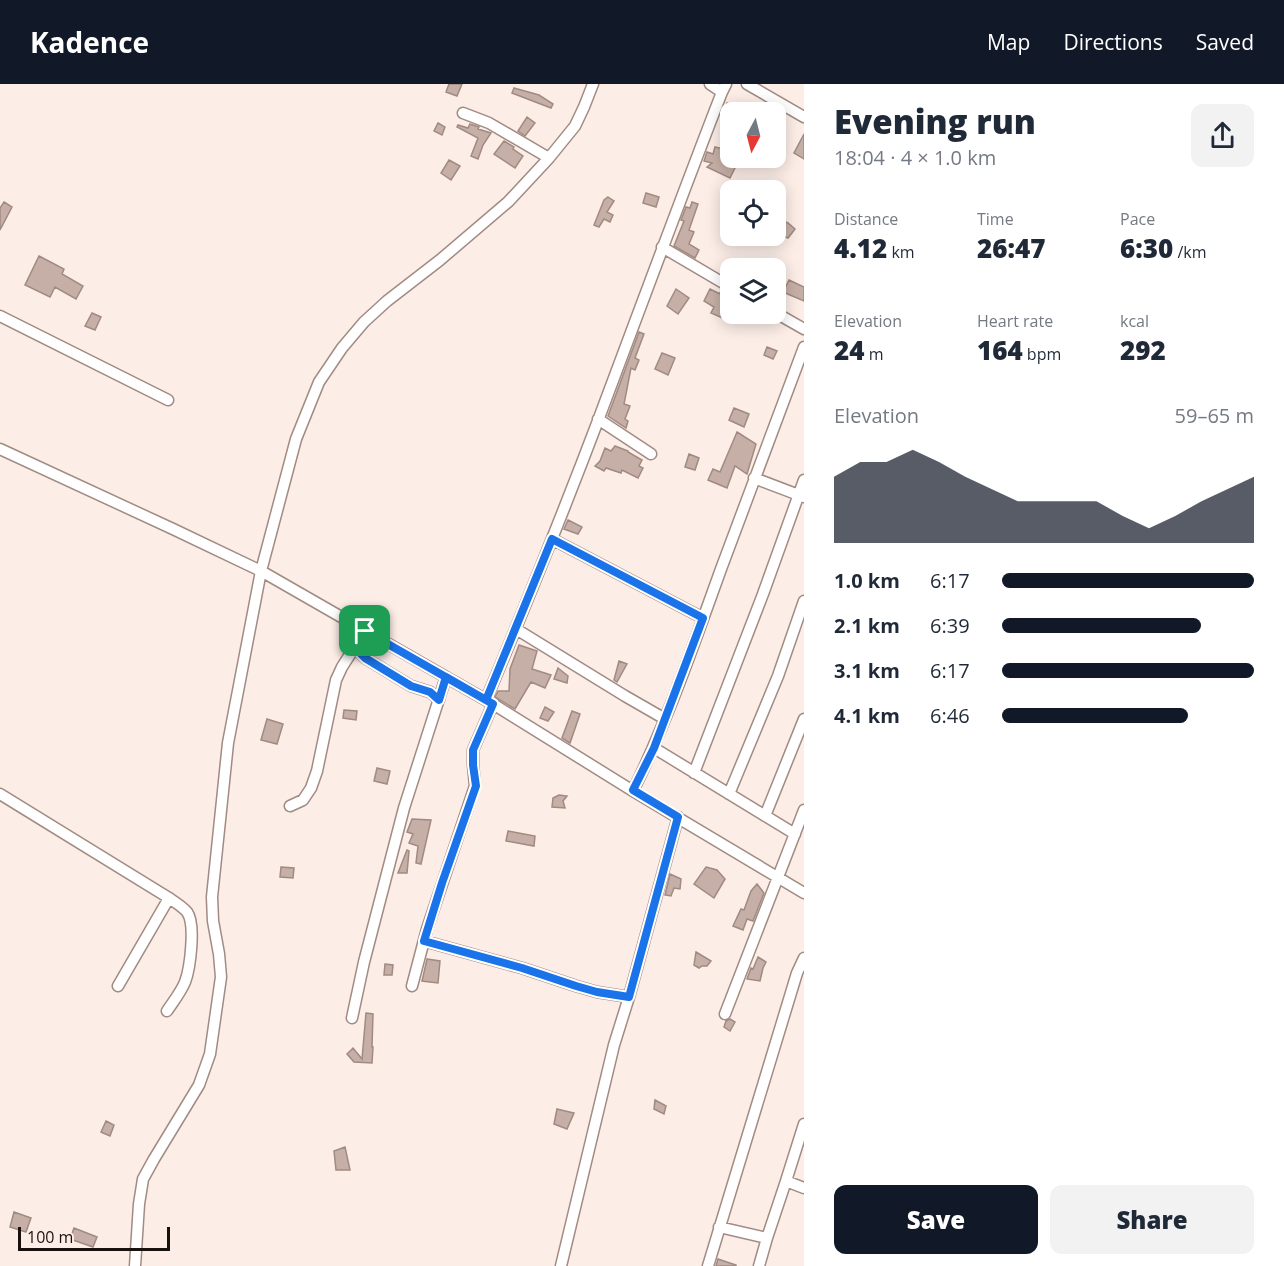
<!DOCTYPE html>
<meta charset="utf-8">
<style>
:root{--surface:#fff;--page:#f2f2f3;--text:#1f2937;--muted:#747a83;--accent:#111827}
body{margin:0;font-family:"Open Sans",sans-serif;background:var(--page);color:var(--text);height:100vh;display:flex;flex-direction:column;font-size:22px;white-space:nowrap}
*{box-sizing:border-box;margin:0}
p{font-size:20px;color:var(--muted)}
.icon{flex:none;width:33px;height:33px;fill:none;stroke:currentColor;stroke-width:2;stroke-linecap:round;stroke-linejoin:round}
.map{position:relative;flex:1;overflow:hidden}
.sheet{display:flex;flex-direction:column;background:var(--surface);width:480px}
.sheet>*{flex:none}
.needle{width:39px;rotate:187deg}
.fabs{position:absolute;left:720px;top:18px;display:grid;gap:12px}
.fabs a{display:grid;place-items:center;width:66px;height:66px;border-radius:12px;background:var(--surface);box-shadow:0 3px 15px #0003;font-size:30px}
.scale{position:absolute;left:18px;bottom:15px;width:152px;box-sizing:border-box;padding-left:6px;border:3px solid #19110e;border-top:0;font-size:16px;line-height:21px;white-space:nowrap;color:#19110e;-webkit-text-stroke:4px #fcede7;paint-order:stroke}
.pin{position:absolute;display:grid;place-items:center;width:51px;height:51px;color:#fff;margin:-26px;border-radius:12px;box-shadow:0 3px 9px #0006}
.round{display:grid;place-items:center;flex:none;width:63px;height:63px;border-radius:12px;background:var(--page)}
.summary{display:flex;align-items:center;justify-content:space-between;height:102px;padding:0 30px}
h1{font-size:33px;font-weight:800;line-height:45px}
.stats{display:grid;grid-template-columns:repeat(3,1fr);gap:9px;height:102px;padding:6px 30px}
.stats div{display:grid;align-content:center}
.stats b{font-size:26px;font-weight:800}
.stats small{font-size:16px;font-weight:400}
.stats p{font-size:16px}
.chart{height:168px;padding:12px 30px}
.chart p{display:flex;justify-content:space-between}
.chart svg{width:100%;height:108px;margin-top:6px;fill:var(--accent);opacity:.7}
.button{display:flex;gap:12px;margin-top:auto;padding:12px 30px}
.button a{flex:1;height:69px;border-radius:12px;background:var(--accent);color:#fff;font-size:24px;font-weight:800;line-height:69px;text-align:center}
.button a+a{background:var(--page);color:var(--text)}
ul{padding:0 30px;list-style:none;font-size:20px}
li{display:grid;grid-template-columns:96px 72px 1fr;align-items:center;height:45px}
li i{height:15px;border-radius:8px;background:var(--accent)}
header{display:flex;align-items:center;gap:36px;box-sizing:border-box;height:84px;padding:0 30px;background:var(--accent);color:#fff}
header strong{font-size:28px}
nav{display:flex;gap:33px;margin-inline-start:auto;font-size:21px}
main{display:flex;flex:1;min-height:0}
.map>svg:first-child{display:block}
.building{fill:#c6afa6;stroke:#a08a81;stroke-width:1.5}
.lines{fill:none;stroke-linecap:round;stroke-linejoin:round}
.minor-casing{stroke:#a18b83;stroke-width:13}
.minor{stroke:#fff;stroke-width:10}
.route-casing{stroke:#fff;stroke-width:12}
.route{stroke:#1a73e8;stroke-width:8}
</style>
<header>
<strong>Kadence</strong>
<nav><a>Map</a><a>Directions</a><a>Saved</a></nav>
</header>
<main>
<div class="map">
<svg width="804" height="1182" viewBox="0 0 804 1182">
<rect width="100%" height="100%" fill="#fcede7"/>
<path class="building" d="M449,0h13l-5,12 -11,-4z
M514,4l25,7 14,9 -2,4 -39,-15z
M727,19l21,9h-25z
M527,33l8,6 -10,13 -7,-5z
M438,39l7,4 -3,8 -8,-4z
M470,40l9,3 -1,2 13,4 -8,12 -5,14 -7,-3 7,-18 -21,-11 1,-2 10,3z
M804,50v25l-10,-6z
M504,57l10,6 -1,2 10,7 -8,12 -21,-14z
M715,63l9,2 -2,9 15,6 -7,14 -23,-11 5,-4 -8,-2 3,-9 6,2z
M449,76l11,6 -9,14 -10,-7z
M646,109l13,4 -3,10 -13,-4z
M608,113l6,4 -7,11 6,3 -3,7 -6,-3 -5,8 -5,-2 10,-25z
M4,118l8,5 -12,23v-22z
M692,118l6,2 -9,26 5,2 -5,12 10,6 -4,8 -21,-12 10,-25 -3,-1 5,-13 4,1z
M776,134l12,5 7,6 -7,9 -7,-3 2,-2 -7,-4z
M39,172l25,13 -2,5 21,12 -7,13 -21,-12 -5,10 -25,-12z
M789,196l15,7v14l-21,-9z
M676,205l13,9 -11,16 -11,-8z
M710,205l10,5v-1l10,5v22l-2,-2 -1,2 -16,-7 3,-6 -10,-6z
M92,229l9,4 -6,13 -10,-4z
M639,248l5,2 -9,24 4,2 -4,10 -4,-2 -7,36 6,2 -5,13 3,2 -2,7 -18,-12z
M767,263l10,4 -4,8 -9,-4z
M662,269l13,5 -7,17 -13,-6z
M734,324l15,6 -5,13 -15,-7z
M737,348l19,12 -9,30 -12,-8 -8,22 -19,-8 5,-11 7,3z
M615,362l13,5v1l14,8 -3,6 4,2 -5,10 -16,-8 -1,3 -15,-5 -2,3 -9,-5 5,-5 5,-13 6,3z
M689,370l10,4 -4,12 -10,-3z
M568,436l14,7 -4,7 -14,-5z
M519,561l18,6 -5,18 19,6 -6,13 -14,-6 -16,27 -20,-12 3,-6h11l1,-22z
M619,577l8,3 -10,18 -3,-2z
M558,584l10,8 -1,7 -13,-4z
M545,623l9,5 -6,9 -8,-3z
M344,626l13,1 -1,9 -13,-2z
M572,627l8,3 -10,29 -8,-5z
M267,635l16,5 -6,20 -16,-4z
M377,684l13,3 -3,13 -13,-3z
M559,711l8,1 -4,5 2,7 -13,-1 1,-9z
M412,735l19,1 -10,44 -5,-1 2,-17 -9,-3 4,-9 -6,-2z
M508,747l27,5 -1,10 -28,-5z
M407,766l2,1 -2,22h-9z
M281,783l13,1 -1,10 -13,-1z
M706,783l11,3 8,9 -11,19 -20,-14z
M670,790l11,5 -1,10 -6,-1 -3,8 -6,-1z
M757,800l7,9 -11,28 -6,-2 -4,11 -10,-4 8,-17 3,1 7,-19z
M696,868l15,9 -4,5h-5l-3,2 -5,-3z
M758,873l8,5 -3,6 -3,13 -13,-2 4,-11 2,1z
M427,875l13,2 -2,22 -16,-2z
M385,880l8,1 -1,10h-8z
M366,929l7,1 -1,33h1l-1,16 -18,-1 -7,-8 6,-6 9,11z
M730,935l5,3 -5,9 -6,-4 2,-6z
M655,1016l11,6 -2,8 -10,-5z
M557,1025l17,4 -7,16 -13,-5z
M106,1037l8,4 -4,11 -9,-4z
M345,1063l5,23h-14l-2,-19z
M14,1128l17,6 -5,14 -16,-5z
M74,1144l23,9 -4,10 -23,-8z
M718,1175l18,6v1h-20z"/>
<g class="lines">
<defs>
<path id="minor" d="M710,0l12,8 4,-8
M747,0l57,33
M463,29l26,10 60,35
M662,163l68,40
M776,229l28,16
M0,232l168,84
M598,335l53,35
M0,365l173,80 88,42 232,133 140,87 171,102
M754,394l50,19
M552,455l151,79
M516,545l109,67 40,23
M357,561l4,9 4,4 46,28 19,6 9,8
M486,616c39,-93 77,-187 113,-282 41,-109 81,-218 123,-326
M654,664l141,86
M694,689l69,-179 41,-114
M633,707c35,-72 61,-147 88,-222 27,-74 55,-148 83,-222
M0,710l169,104c6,4 14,9 18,14 9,12 3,57 -2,70 -4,10 -12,20 -18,29
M729,710l49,-118 26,-75
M290,722l13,-6 8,-12 6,-17 19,-91 6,-13 23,-36
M765,732l39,-97
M424,857l98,27 54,18 21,6 32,5
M118,902l51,-88
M412,902l15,-57 48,-143 -2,-21v-15l20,-46
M725,930l79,-204
M352,934l12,-56 40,-154 42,-131
M804,1040l-18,57 18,7
M719,1143l48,11
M135,1182l4,-62 4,-25 11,-20 45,-74 11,-31 11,-77 -2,-23 -6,-33 -1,-24 16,-154 33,-172 35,-132 23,-57 23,-34 22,-26 23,-21 53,-41 68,-58 41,-44 26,-32 9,-19 9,-23
M561,1182l53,-221 15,-48 49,-180
M708,1182l89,-293 7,-15
M759,1182l8,-28 19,-57"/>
</defs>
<use href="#minor" class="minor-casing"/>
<use href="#minor" class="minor"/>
</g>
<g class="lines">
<defs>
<path id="route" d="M365,547l128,73 -20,46v15l3,21 -34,97 -18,58 98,27 54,18 21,6 32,5 49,-180 -45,-27 21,-42 49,-130 -151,-79 -66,161 -40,-23 -7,23 -9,-8 -19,-6 -46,-28 -4,-4 -4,-9 8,-14"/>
</defs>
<use href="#route" class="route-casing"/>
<use href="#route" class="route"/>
</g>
</svg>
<div class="fabs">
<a><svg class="needle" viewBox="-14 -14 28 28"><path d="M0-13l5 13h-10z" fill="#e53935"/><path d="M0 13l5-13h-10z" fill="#747a83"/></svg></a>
<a><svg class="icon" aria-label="locate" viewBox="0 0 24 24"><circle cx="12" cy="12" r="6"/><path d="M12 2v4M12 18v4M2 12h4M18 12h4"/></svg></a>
<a><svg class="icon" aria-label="layers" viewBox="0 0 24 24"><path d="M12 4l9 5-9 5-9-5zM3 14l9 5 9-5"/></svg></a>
</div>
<div class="scale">100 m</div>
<div class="pin" style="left:365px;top:547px;background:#1e9e55"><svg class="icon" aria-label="arrive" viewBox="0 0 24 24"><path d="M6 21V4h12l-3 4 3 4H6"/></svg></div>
</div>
<section class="sheet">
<div class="summary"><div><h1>Evening run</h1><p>18:04 · 4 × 1.0 km</p></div><a class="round"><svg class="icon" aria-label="share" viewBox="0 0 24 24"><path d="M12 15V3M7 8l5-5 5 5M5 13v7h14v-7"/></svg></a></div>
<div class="stats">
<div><p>Distance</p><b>4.12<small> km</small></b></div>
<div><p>Time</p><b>26:47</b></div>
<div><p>Pace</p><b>6:30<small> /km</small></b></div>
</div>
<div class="stats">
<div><p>Elevation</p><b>24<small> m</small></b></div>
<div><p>Heart rate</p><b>164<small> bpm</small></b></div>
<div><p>kcal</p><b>292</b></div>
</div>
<div class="chart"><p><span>Elevation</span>59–65 m</p>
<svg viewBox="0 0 160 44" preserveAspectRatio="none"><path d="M0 44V17L10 11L20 11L30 6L40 11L50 17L60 22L70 27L80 27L90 27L100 27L110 33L120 38L130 33L140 27L150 22L160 17V44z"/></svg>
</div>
<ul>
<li><b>1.0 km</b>6:17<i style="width:100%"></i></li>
<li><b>2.1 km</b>6:39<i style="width:79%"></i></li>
<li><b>3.1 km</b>6:17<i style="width:100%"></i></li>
<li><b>4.1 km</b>6:46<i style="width:74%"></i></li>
</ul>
<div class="button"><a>Save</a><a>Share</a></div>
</section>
</main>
